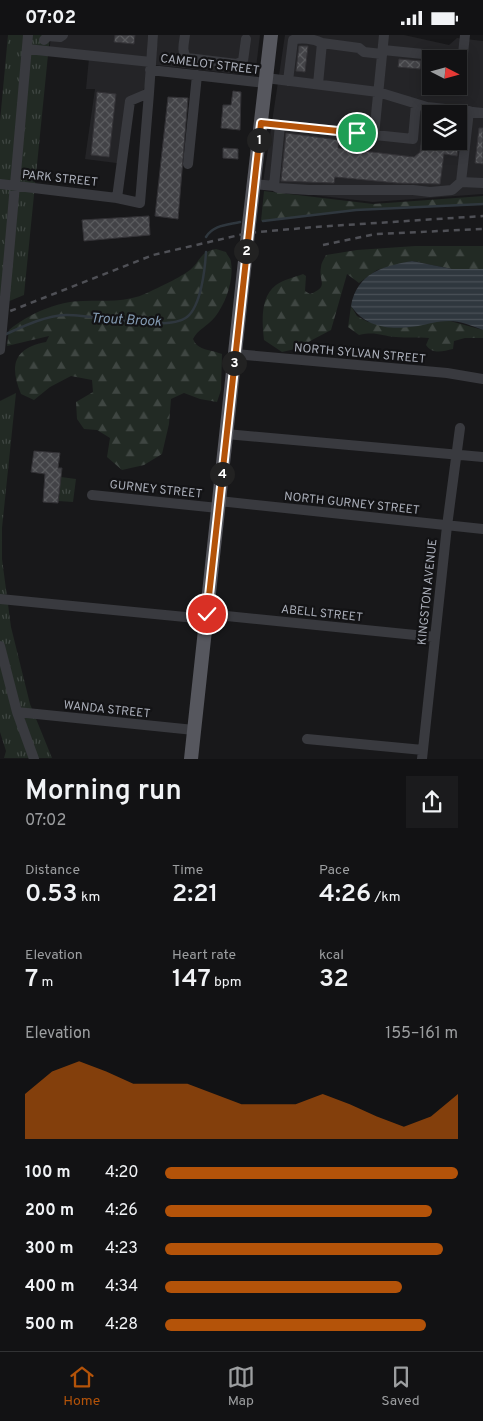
<!DOCTYPE html>
<meta charset="utf-8">
<style>
:root{--surface:#121214;--page:#1b1b1d;--text:#f1f3f6;--muted:#9c9ea0;--line:#313234;--accent:#b45309}
body{margin:0;font-family:Overpass,sans-serif;background:var(--page);color:var(--text);height:100vh;display:flex;flex-direction:column;font-size:19px;white-space:nowrap}
*{box-sizing:border-box;margin:0}
p{font-size:16px;color:var(--muted)}
.icon{flex:none;width:28px;height:28px;fill:none;stroke:currentColor;stroke-width:2;stroke-linecap:round;stroke-linejoin:round}
.map{position:relative;height:724px;overflow:hidden}
.drawer{display:flex;flex-direction:column;background:var(--surface);flex:1}
.drawer>*{flex:none}
.needle{width:32px;rotate:96deg}
.fabs{position:absolute;left:422px;top:15px;display:grid;gap:10px}
.fabs a{display:grid;place-items:center;width:45px;height:45px;border-radius:0px;background:var(--surface);box-shadow:0 2px 12px #0003,0 0 0 1px var(--line);font-size:25px}
.pin{position:absolute;display:grid;place-items:center;width:42px;height:42px;color:#fff;margin:-21px;border:2px solid #fff;border-radius:50%;box-shadow:0 1px 5px #0007}
.km{position:absolute;width:25px;height:25px;margin:-12px;border-radius:50%;background:#222;color:#fff;font-size:14px;line-height:25px;text-align:center}
.round{display:grid;place-items:center;flex:none;width:52px;height:52px;border-radius:0px;background:var(--page)}
.headline{display:flex;align-items:center;justify-content:space-between;height:85px;padding:0 25px}
h1{font-size:28px;font-weight:600;line-height:38px}
.figures{display:grid;grid-template-columns:repeat(3,1fr);gap:8px;height:85px;padding:5px 25px}
.figures div{display:grid;align-content:center}
.figures b{font-size:25px;font-weight:600}
.figures small{font-size:14px;font-weight:400}
.figures p{font-size:14px}
.chart{height:140px;padding:10px 25px}
.chart p{display:flex;justify-content:space-between}
.chart svg{width:100%;height:90px;margin-top:5px;fill:var(--accent);opacity:.7}
ul{padding:0 25px;list-style:none;font-size:16px}
li{display:grid;grid-template-columns:80px 60px 1fr;align-items:center;height:38px}
li i{height:12px;border-radius:6px;background:var(--accent)}
.status{display:flex;justify-content:space-between;align-items:center;height:35px;padding:0 25px;background:var(--surface);direction:ltr}
.status svg{height:14px;fill:currentColor}
.menu{display:flex;justify-content:space-around;align-items:center;height:70px;border-top:1px solid var(--line);background:var(--surface);font-size:14px;color:var(--muted)}
.menu a{display:grid;justify-items:center;gap:2px}
.menu .selected{color:var(--accent)}
.map>svg:first-child{display:block}
.built{fill:#242427;fill-rule:evenodd}
.forest{fill:url(#forest-firs)}
.park{fill:url(#park-tufts)}
.water{fill:url(#water-rules)}
.lines{fill:none;stroke-linecap:round;stroke-linejoin:round}
.stream{stroke:#2f373e;stroke-width:2.5}
.building{fill:url(#building-cross-hatch);stroke:#333236}
.minor{stroke:#393a3f;stroke-width:10}
.major{stroke:#56575e;stroke-width:14}
.rail{stroke:#4f5056;stroke-width:2.5;stroke-dasharray:6 5;stroke-linecap:butt}
.minor-bridge{stroke:#393a3f;stroke-width:10}
.route-casing{stroke:#fff;stroke-width:10}
.route{stroke:#b45309;stroke-width:6}
.labels{text-anchor:middle;stroke-width:4.5;stroke-linejoin:round;paint-order:stroke}
.street-label{font-size:12px;fill:#abafba;stroke:#131315}
.water-label{font-size:14px;font-style:italic;fill:#849bb3;stroke:#131315}
</style>
<div class="status"><b>07:02</b><svg viewBox="0 0 49 12"><path d="M0 12V9h3v3zM5 12V6h3v6zM10 12V3h3v9zM15 12V0h3v12zM26 1h20v11H26zM47 4h2v5h-2z"/></svg></div>
<div class="map">
<svg width="483" height="724" viewBox="0 0 483 724">
<defs>
<pattern id="forest-firs" width="22" height="20" patternUnits="userSpaceOnUse" patternTransform="scale(1.25)"><rect width="22" height="20" fill="#222a24"/><path d="M5 1l3.5 6h-7zM16 11l3.5 6h-7z" fill="#3f4642"/></pattern>
<pattern id="park-tufts" width="24" height="20" patternUnits="userSpaceOnUse" patternTransform="scale(1.25)"><rect width="24" height="20" fill="#222a24"/><path d="M3 7l-1-3M5 7V3M7 7l1-3M15 17l-1-3M17 17v-4M19 17l1-3" fill="none" stroke="#3f4642"/></pattern>
<pattern id="water-rules" width="6" height="5" patternUnits="userSpaceOnUse" patternTransform="scale(1.25)"><rect width="6" height="5" fill="#2f373e"/><path d="M0 2.5h6" fill="none" stroke="#4a5158"/></pattern>
<pattern id="building-cross-hatch" width="8" height="8" patternUnits="userSpaceOnUse" patternTransform="scale(1.25)"><rect width="8" height="8" fill="#434347"/><path d="M0 0l8 8M0 8l8-8" fill="none" stroke="#5b5c5f"/></pattern>
</defs>
<rect width="100%" height="100%" fill="#18181a"/>
<path class="built" d="M51,0h97l-3,51 -3,8 -13,4 -5,66 -39,-5 10,-70h-9l3,-31 -40,-3z
M158,0h102l-5,41 -100,-11z
M285,0h119l45,10 8,-7 26,3v153l-110,8 -111,-13zM431,24h28v27h-28zM431,79h28v27h-28z"/>
<path class="forest" d="M264,156l109,13 110,-8v9l-127,5 -95,11z
M415,211h68v23h-31l-40,-8 -35,9 -18,13 -12,-9 -16,56 -36,19 -13,3 -18,-12c-2,-18 -4,-43 12,-55 7,-5 19,-8 27,-11l3,2 -1,15 5,3c20,-8 8,-12 11,-27 0,-4 3,-8 5,-12l31,-5z
M216,214l10,3c1,3 5,7 5,10 3,18 -5,41 -16,55 -7,9 -17,12 -22,22 5,12 17,10 29,15l-1,36 -4,12 -17,-3 -16,-6 -13,6 -2,25 -7,30 -18,11 -22,5 -15,-13 3,-19 -13,-8 -13,-1 -7,-10 -1,-17 17,-10 -1,-12 -21,-4 -21,11 -16,13 -13,-6c-12,-29 -7,-46 25,-52l3,-6 -42,10 2,-16c19,-16 49,-29 74,-29 21,-1 43,2 64,-8 11,-5 34,-16 43,-23 11,-9 9,-18 26,-21z
M351,271l6,10 11,6 82,-1 33,9v8h-18l-11,3 -1,8c-10,2 -20,6 -27,-4l3,-7c-11,-1 -22,0 -33,-1 -15,-1 -20,-6 -37,-2l-11,-8z"/>
<path class="park" d="M8,0h42l-26,260 -24,10v-184z
M16,358l-14,135v31l9,68 19,77 22,54h-48l2,-7 -6,-19v-331z
M61,442l15,2 -3,23 -15,-1z"/>
<path class="water" d="M412,226l40,8h31v61c-10,-4 -23,-9 -34,-9 -11,0 -21,3 -31,5 -26,4 -51,3 -67,-20 6,-33 32,-40 61,-45z"/>
<g class="lines">
<path class="stream" d="M263,186l93,-11 127,-6
M206,202c7,-12 21,-12 34,-15
M4,300c20,-9 40,-19 62,-20 27,-1 100,18 121,2 14,-11 18,-48 19,-65"/>
</g>
<path class="building" d="M115,0h20l-1,9 -20,-2z
M299,11h9l-3,26 -9,-1z
M399,24l22,2 -1,8 -22,-2z
M233,56l8,1 -1,38 -19,-2 2,-23h8z
M97,57l19,2 -7,63 -18,-2z
M168,62l20,1 -10,121 -23,-3z
M424,86l7,1v19h28l-2,15 -13,-2 -4,30 -43,-1 -62,-6 -1,6 -53,-2 5,-48 53,7 -1,8 76,9 6,-5z
M479,93h4v36l-8,-1z
M223,113l15,1v10l-15,-1z
M149,181l1,19 -66,6 -2,-21z
M34,416l26,2 -2,15h4l-4,35 -15,-1 2,-28 -14,-2z"/>
<g class="lines">
<path class="minor" d="M185,0c-1,8 -4,17 2,23l50,6 6,-3 3,-22
M44,5l4,-4 12,1 3,-2
M27,14l124,13
M383,15l50,5 3,4
M462,28l3,-28
M150,35l116,13
M266,43l112,14 49,15 56,6
M288,46l5,-41c8,-3 21,-1 29,3
M318,49l4,-41 37,5 5,4 18,2
M149,58l-9,110 -23,-5 13,-97 19,-8 4,-58
M469,76l-8,71 22,1
M261,88l152,16 3,-35
M374,100l10,-100
M188,129l9,-89
M0,149l117,14
M254,149l20,2 6,-61
M274,151l4,2 31,2h104l17,2 22,-2 9,-8
M8,230l20,-230
M235,319l212,19 36,6
M226,399l257,23
M92,460l126,13
M219,466l264,28
M0,564l206,20
M207,579l228,23
M0,611l17,66 17,47
M17,677l177,18
M307,704l116,11
M422,724l25,-233 13,-98"/>
<path class="major" d="M191,724l57,-526 23,-198"/>
<path class="rail" d="M323,210l53,-11 107,-5
M0,280l153,-60 95,-22 67,-6 168,-11"/>
<path class="minor-bridge" d="M0,315l8,-85"/>
</g>
<g class="lines">
<defs>
<path id="route" d="M207,579l54,-491 96,10"/>
</defs>
<use href="#route" class="route-casing"/>
<use href="#route" class="route"/>
</g>
<g class="labels">
<g class="street-label">
<text transform="translate(210 29) rotate(7)" y="4">CAMELOT STREET</text>
<text transform="translate(60 143) rotate(6)" y="4">PARK STREET</text>
<text transform="translate(360 318) rotate(5)" y="4">NORTH SYLVAN STREET</text>
<text transform="translate(156 454) rotate(6)" y="4">GURNEY STREET</text>
<text transform="translate(352 468) rotate(6)" y="4">NORTH GURNEY STREET</text>
<text transform="translate(427 557) rotate(-84)" y="4">KINGSTON AVENUE</text>
<text transform="translate(322 578) rotate(6)" y="4">ABELL STREET</text>
<text transform="translate(107 674) rotate(6)" y="4">WANDA STREET</text>
</g>
<g class="water-label">
<text transform="translate(126 284) rotate(3)" y="5">Trout Brook</text>
</g>
</g>
</svg>
<div class="fabs">
<a><svg class="needle" viewBox="-14 -14 28 28"><path d="M0-13l5 13h-10z" fill="#e53935"/><path d="M0 13l5-13h-10z" fill="#9c9ea0"/></svg></a>
<a><svg class="icon" aria-label="layers" viewBox="0 0 24 24"><path d="M12 4l9 5-9 5-9-5zM3 14l9 5 9-5"/></svg></a>
</div>
<div class="pin" style="left:357px;top:98px;background:#1e9e55"><svg class="icon" aria-label="arrive" viewBox="0 0 24 24"><path d="M6 21V4h12l-3 4 3 4H6"/></svg></div>
<div class="pin" style="left:207px;top:579px;background:#d93025"><svg class="icon" aria-label="check" viewBox="0 0 24 24"><path d="M5 12l5 5 9-10"/></svg></div>
<b class="km" style="left:259px;top:105px">1</b>
<b class="km" style="left:246px;top:216px">2</b>
<b class="km" style="left:234px;top:328px">3</b>
<b class="km" style="left:222px;top:439px">4</b>
</div>
<section class="drawer">
<div class="headline"><div><h1>Morning run</h1><p>07:02</p></div><a class="round"><svg class="icon" aria-label="share" viewBox="0 0 24 24"><path d="M12 15V3M7 8l5-5 5 5M5 13v7h14v-7"/></svg></a></div>
<div class="figures">
<div><p>Distance</p><b>0.53<small> km</small></b></div>
<div><p>Time</p><b>2:21</b></div>
<div><p>Pace</p><b>4:26<small> /km</small></b></div>
</div>
<div class="figures">
<div><p>Elevation</p><b>7<small> m</small></b></div>
<div><p>Heart rate</p><b>147<small> bpm</small></b></div>
<div><p>kcal</p><b>32</b></div>
</div>
<div class="chart"><p><span>Elevation</span>155–161 m</p>
<svg viewBox="0 0 160 44" preserveAspectRatio="none"><path d="M0 44V22L10 11L20 6L30 11L40 17L50 17L60 17L70 22L80 27L90 27L100 27L110 22L120 27L130 33L140 38L150 33L160 22V44z"/></svg>
</div>
<ul>
<li><b>100 m</b>4:20<i style="width:100%"></i></li>
<li><b>200 m</b>4:26<i style="width:91%"></i></li>
<li><b>300 m</b>4:23<i style="width:95%"></i></li>
<li><b>400 m</b>4:34<i style="width:81%"></i></li>
<li><b>500 m</b>4:28<i style="width:89%"></i></li>
</ul>
</section>
<nav class="menu">
<a class="selected"><svg class="icon" aria-label="home" viewBox="0 0 24 24"><path d="M3 11l9-7 9 7M6 9v11h12V9"/></svg>Home</a>
<a><svg class="icon" aria-label="map" viewBox="0 0 24 24"><path d="M3 6l6-2 6 2 6-2v14l-6 2-6-2-6 2zM9 4v14M15 6v14"/></svg>Map</a>
<a><svg class="icon" aria-label="saved" viewBox="0 0 24 24"><path d="M7 4h10v16l-5-4-5 4z"/></svg>Saved</a>
</nav>
